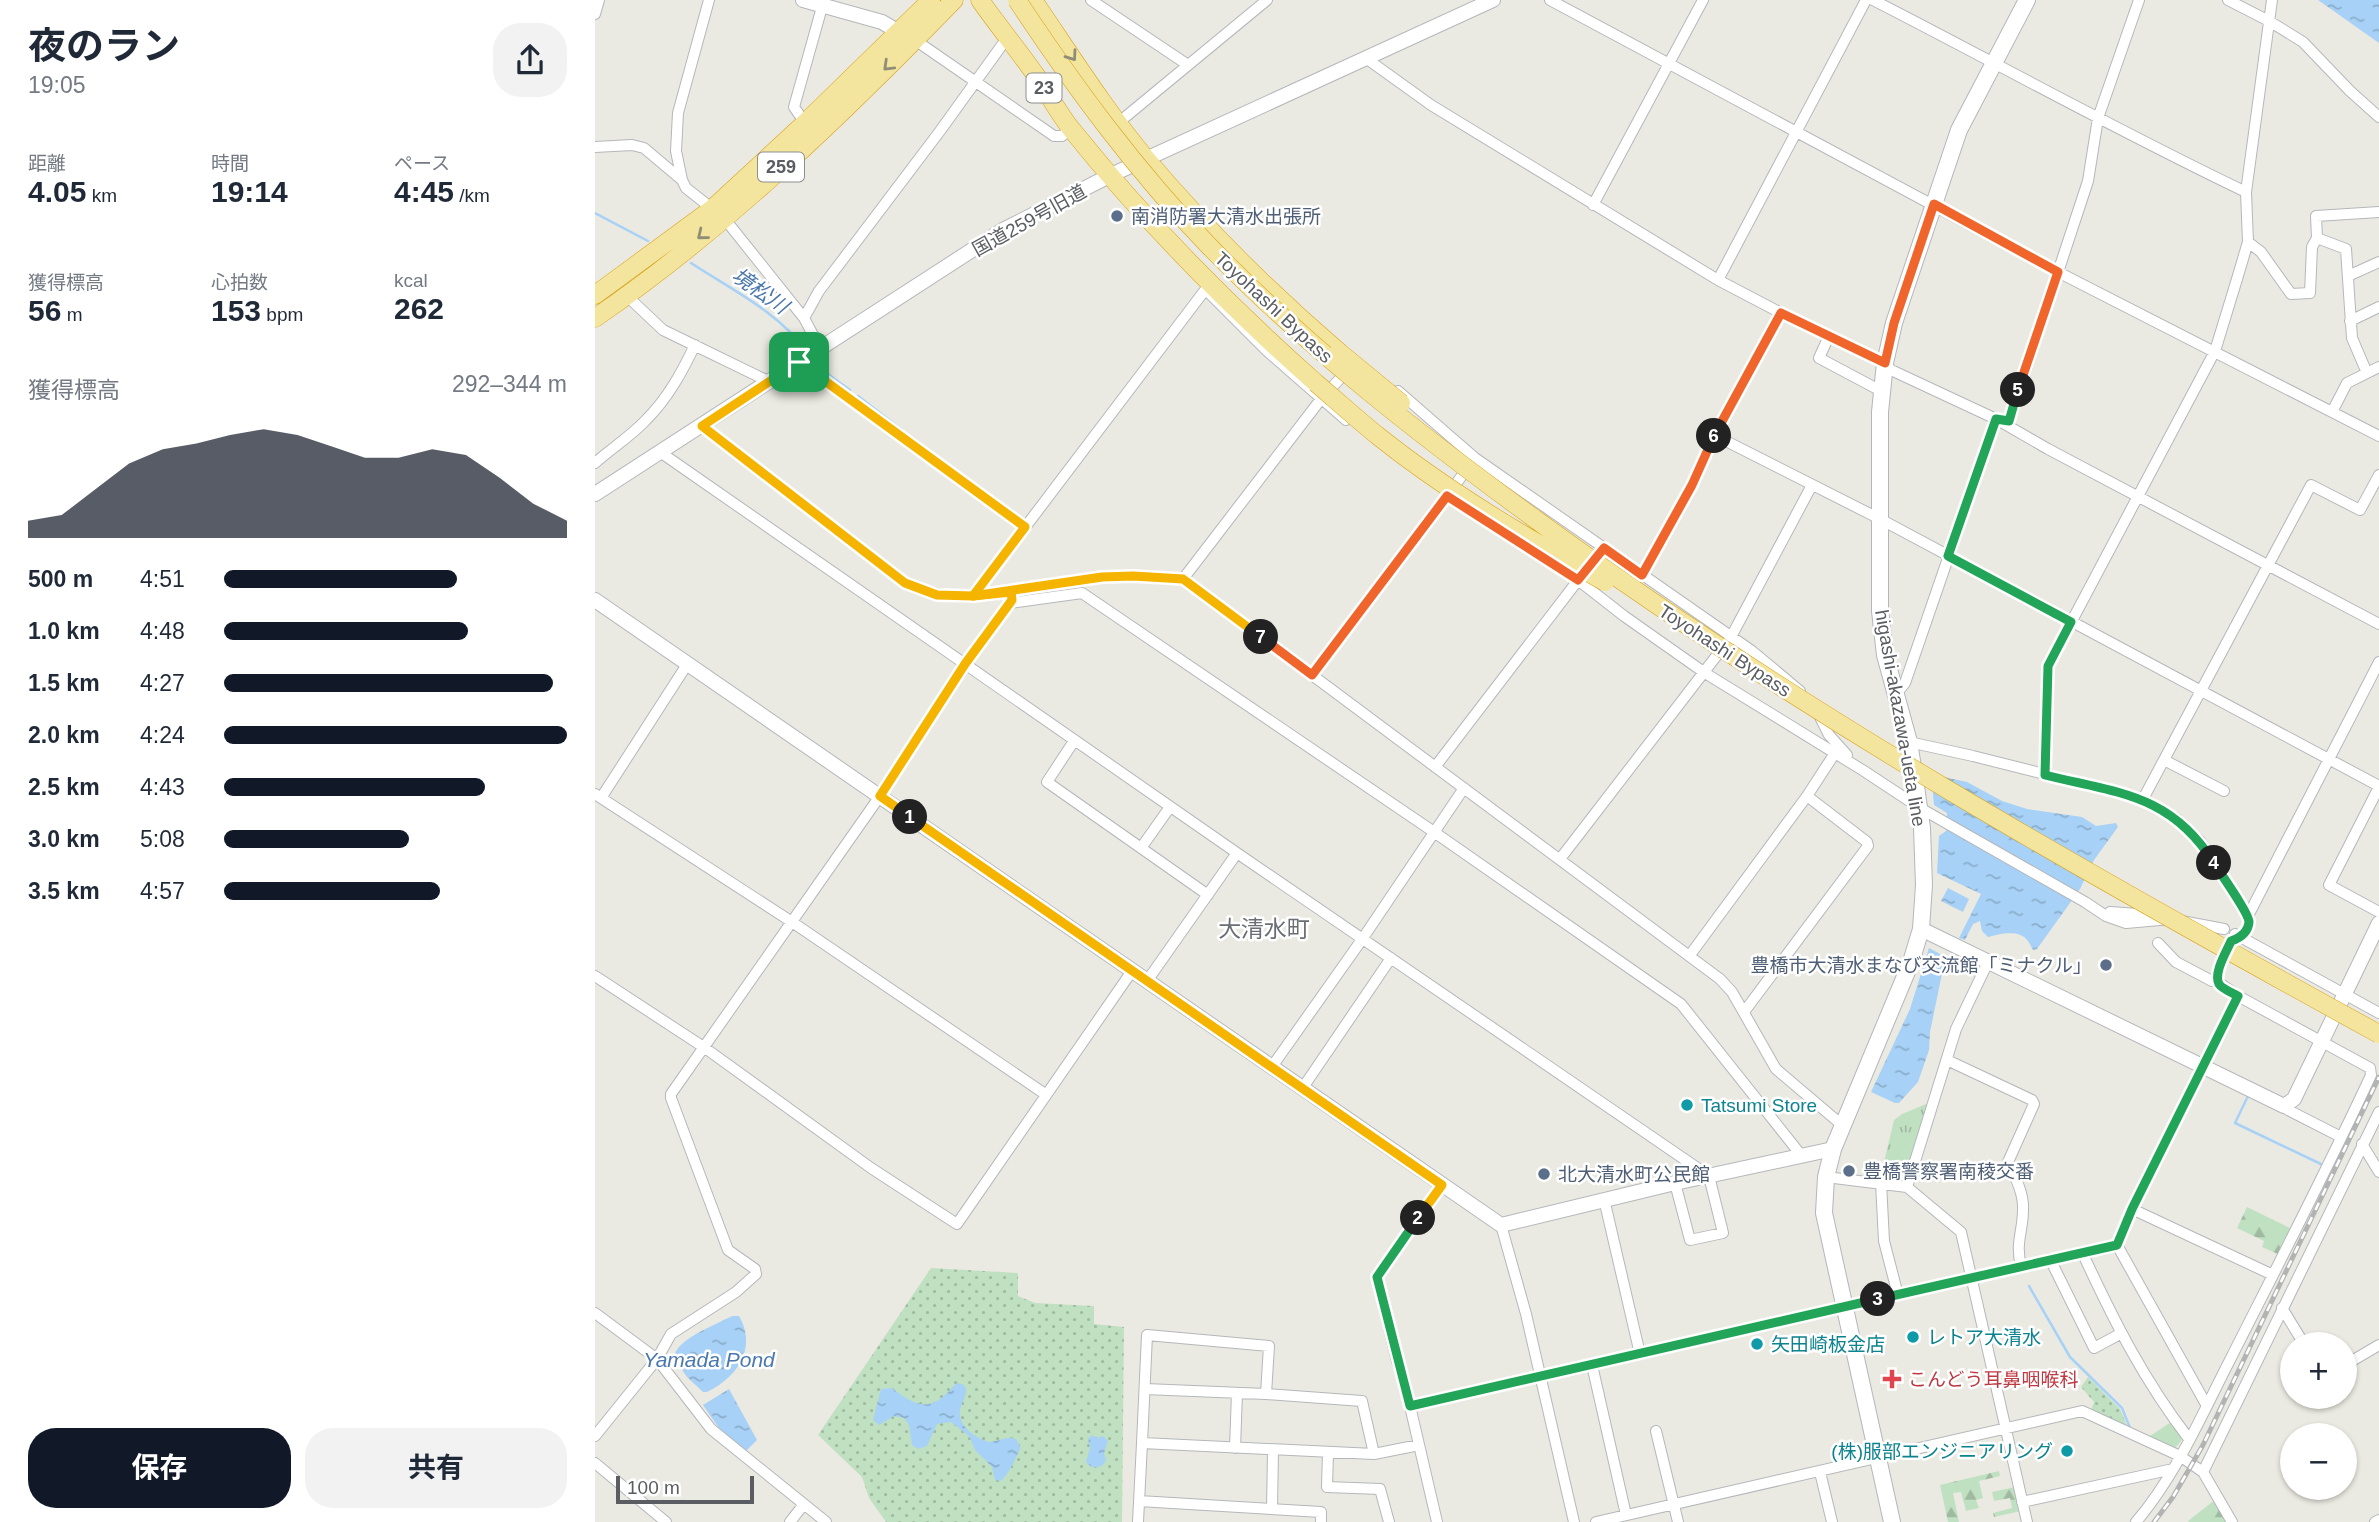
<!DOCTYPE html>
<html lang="ja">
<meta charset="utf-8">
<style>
:root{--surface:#fff;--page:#f2f2f3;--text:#1f2937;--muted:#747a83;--accent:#111827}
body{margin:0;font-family:Helvetica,"Noto Sans JP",sans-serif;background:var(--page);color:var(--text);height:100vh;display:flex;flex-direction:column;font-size:26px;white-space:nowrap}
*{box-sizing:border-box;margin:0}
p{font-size:23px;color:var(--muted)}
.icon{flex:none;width:38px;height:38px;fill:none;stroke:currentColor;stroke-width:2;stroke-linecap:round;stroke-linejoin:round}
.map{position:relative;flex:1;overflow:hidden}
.drawer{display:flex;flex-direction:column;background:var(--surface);width:595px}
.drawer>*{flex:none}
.tools{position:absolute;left:1685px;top:1332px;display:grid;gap:14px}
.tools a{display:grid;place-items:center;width:77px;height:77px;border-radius:50%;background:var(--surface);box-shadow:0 2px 5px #0004;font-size:35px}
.scale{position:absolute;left:21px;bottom:18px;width:138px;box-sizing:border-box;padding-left:7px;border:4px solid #5a5d61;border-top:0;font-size:19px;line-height:24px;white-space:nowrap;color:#5a5d61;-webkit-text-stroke:5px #fff;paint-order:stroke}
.pin{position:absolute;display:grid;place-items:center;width:60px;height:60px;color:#fff;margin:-30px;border-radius:14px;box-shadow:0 4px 10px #0006}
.km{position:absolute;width:35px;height:35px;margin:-18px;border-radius:50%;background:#222;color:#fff;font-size:19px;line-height:35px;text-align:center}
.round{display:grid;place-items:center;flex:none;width:74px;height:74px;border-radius:28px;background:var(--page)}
.summary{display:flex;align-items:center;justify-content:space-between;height:119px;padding:0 28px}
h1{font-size:38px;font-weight:700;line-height:52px}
.stats{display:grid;grid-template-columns:repeat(3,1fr);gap:10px;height:119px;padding:7px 28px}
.stats div{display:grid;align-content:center}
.stats b{font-size:30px;font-weight:700}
.stats small{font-size:19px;font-weight:400}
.stats p{font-size:19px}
.chart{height:196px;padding:14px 28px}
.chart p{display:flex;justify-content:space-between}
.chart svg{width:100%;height:126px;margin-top:7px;fill:var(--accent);opacity:.7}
.primary-button{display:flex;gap:14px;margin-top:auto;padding:14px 28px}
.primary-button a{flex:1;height:80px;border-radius:28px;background:var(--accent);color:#fff;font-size:28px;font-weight:700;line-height:80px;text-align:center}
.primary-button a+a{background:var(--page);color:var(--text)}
ul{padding:0 28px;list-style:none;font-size:23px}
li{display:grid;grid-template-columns:112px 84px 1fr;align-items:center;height:52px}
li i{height:18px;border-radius:9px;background:var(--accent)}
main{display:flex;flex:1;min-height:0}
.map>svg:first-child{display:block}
.grass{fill:url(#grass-dots)}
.forest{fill:url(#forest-firs)}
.park{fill:url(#park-tufts)}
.water{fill:url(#water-ripples)}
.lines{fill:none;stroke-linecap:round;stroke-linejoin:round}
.stream{stroke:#a7d1f6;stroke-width:2.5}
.minor-casing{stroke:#b4b7bb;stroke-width:12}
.tertiary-casing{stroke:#b4b7bb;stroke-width:16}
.secondary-casing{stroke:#b3b6bb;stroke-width:18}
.trunk-casing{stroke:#d8a115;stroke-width:19}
.minor{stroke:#fff;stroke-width:10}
.tertiary{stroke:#fff;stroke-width:14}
.secondary{stroke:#fff;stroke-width:16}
.trunk{stroke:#f4e59e;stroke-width:18}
.rail-casing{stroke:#b2b3b3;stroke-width:5}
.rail{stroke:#fff;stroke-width:2.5;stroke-dasharray:8;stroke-linecap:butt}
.trunk-bridge-casing{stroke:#d8a115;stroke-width:19;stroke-linecap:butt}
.trunk-bridge{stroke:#f4e59e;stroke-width:18}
.oneway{stroke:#908d76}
.split-1-casing{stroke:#fff;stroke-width:14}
.split-2-casing{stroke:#fff;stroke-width:14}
.split-3-casing{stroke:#fff;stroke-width:14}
.split-4-casing{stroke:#fff;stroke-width:14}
.split-5-casing{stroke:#fff;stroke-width:14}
.split-6-casing{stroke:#fff;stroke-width:14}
.split-7-casing{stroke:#fff;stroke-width:14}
.split-8-casing{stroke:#fff;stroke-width:14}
.split-1{stroke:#f5b400;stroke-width:9}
.split-2{stroke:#f5b400;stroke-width:9}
.split-3{stroke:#22a559;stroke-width:9}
.split-4{stroke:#22a559;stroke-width:9}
.split-5{stroke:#22a559;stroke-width:9}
.split-6{stroke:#f0652b;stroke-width:9}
.split-7{stroke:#f0652b;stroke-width:9}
.split-8{stroke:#f5b400;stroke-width:9}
.service-dot{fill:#5c6f8a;stroke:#fff;stroke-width:2.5}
.culture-dot{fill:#0f9aa8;stroke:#fff;stroke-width:2.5}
.health-dot{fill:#e0444e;stroke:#fff;stroke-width:2.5}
.labels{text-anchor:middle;stroke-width:5;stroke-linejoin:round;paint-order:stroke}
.shield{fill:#fff;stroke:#8c8e90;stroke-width:2}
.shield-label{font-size:18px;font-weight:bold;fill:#5a5d61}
.service-label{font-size:19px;fill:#4e5e75;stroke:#fff;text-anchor:start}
.street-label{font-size:19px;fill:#5a5d61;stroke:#fff}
.culture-label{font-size:19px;fill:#0d838f;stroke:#fff;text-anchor:start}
.health-label{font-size:19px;fill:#be3a42;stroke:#fff;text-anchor:start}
.water-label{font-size:21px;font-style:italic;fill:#4978af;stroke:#fff}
.quarter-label{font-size:23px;fill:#6b6f73;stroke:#fff}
</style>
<main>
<section class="drawer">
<div class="summary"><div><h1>夜のラン</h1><p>19:05</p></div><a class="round"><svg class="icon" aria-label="share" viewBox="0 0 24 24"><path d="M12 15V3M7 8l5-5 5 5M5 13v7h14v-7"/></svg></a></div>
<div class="stats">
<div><p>距離</p><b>4.05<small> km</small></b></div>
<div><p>時間</p><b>19:14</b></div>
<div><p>ペース</p><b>4:45<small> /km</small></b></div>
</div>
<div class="stats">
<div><p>獲得標高</p><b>56<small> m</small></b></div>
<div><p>心拍数</p><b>153<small> bpm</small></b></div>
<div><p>kcal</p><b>262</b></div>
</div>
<div class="chart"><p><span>獲得標高</span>292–344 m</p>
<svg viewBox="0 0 160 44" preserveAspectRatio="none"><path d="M0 44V38L10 36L20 27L30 18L40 13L50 11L60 8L70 6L80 8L90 12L100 16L110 16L120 13L130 15L140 23L150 32L160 38V44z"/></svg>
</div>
<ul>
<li><b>500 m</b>4:51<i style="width:68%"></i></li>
<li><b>1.0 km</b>4:48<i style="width:71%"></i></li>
<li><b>1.5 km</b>4:27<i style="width:96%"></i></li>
<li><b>2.0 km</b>4:24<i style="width:100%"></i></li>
<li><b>2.5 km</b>4:43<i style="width:76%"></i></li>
<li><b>3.0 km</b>5:08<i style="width:54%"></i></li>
<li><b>3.5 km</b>4:57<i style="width:63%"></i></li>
</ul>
<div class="primary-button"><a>保存</a><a>共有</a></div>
</section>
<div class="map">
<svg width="1784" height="1522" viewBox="0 0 1784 1522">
<defs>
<pattern id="grass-dots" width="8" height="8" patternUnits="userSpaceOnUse" patternTransform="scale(1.75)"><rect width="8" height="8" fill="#c0e1c1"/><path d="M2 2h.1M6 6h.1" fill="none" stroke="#9fbaa0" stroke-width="1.8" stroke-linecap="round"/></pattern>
<pattern id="forest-firs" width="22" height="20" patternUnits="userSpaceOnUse" patternTransform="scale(1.75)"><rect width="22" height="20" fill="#c0e1c1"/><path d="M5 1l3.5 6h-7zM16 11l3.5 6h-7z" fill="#9fbaa0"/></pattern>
<pattern id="park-tufts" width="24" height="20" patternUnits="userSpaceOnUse" patternTransform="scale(1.75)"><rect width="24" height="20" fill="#c0e1c1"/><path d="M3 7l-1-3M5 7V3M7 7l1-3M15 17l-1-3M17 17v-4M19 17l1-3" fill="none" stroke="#9fbaa0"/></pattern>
<pattern id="water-ripples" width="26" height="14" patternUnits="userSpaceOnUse" patternTransform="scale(1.75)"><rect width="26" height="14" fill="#a7d1f6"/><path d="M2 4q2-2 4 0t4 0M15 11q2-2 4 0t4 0" fill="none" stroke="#8badcb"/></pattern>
</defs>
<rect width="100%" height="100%" fill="#ebeae2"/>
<path class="grass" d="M336,1268l87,5v23l17,7 59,3v18l30,3 -2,195h-236l-17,-24 -7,-21 -44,-42z
M1493,1377l32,32 8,19 -37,-18 3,-8 -13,-15z"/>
<path class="forest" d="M1652,1207l45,22 -12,26 -18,-8 2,-6 -27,-13z
M1404,1471l1,5 -21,5 4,17 -7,2 3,8 -13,3 -5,-19 -8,1 6,29h-11l-8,-37z
M1420,1487l6,24 -27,6 -1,-4 19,-5 -2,-10 -16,3 -2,-9z
M1621,1499l13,23h-40l-1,-1z"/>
<path class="park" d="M1331,1104l2,11 -23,67 -25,-3 14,-59 8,-6z
M1576,1422l10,15v4l-6,7 -5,1 -20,-13z"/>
<path class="water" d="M1723,0h61v43z
M1344,776l28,6 35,19 25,8 55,8 14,9 20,-3 2,4 -24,33 -14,29 -43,60 -4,1c-2,-3 -3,-7 -6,-10 -8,-11 -28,-6 -39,-3l-6,-6 -2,-10 -7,3 -8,16 -6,-2 22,-44 -44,-21 2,-37 7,-5 1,-18 -13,-8 -2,-22z
M1353,888l21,11 -6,13 -22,-11z
M1334,948l11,6 4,10 -14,68 -1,18 -11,32 -19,21h-4l-24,-11 39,-83z
M137,1316h7c19,33 -3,62 -32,76h-4l-16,-15 -13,-19c1,-19 42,-33 58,-42z
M363,1383l6,2 2,5c0,8 -5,13 -6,21 -2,16 17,28 29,31 12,0 29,-13 31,7 -5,10 -11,26 -20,32l-5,-1 -3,-13 -17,-17 -6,-14 -18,-14 -14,2 -10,22 -9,3 -6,-4 -3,-20 -5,-7 -10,-2 -15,9 -6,-5 8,-31 11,-1c17,13 34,26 54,6 5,-4 6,-8 12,-11z
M134,1389l28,51 -11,11 -25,-20 -18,-26z
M497,1435l5,3 6,-2 5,5 -4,12 2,7c-3,7 -8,8 -15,7l-5,-5 4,-14 -2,-9z"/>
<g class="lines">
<path class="stream" d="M0,213l53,28
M96,263c38,25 89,50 115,88
M219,364l36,26
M263,396l44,34
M318,438l19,15
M1653,1096l-13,27 88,42
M1434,1286l41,71 52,51 8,20"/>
<defs>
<path id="minor" d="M114,0l-31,113 -2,38 6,29 4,8 38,30 80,100 16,30
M496,0l97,65
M955,0l504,270 325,166
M1278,0c125,64 247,132 373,192
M1633,0l41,21 34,21 47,49 29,26
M0,14l4,-14
M320,40l139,96h8l9,-8
M772,59l64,46 287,175 63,33 104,50 6,7 105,49 52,30 331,175
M210,123l-11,-16 30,-107
M523,123l149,-123
M0,147l37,-2 12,3 38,32
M998,205l110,-205
M1722,238l29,11 6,89 15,35
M1653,242l13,10 30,42 19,-1 2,-46 5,-9 -1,-22 63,-4
M1753,276l31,-14
M1123,280l148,-280
M614,293l57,57 80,70
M32,296l36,34 107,52
M209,318l15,-27 121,-160 67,-93
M1755,321l29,-14
M1234,336l-10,22 64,34
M204,362l226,165
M803,391l77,67 277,193 48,40
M1738,410l14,-27 32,-16
M1404,419l10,2 79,-240 10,-63 41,-118
M107,426l203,157c61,31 133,0 197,-6 27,-3 54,2 81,2l537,400 12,13 44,77 66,56
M1119,435l166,84 499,267
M65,452l577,401 472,323 14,57 -33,7 -15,-57
M0,463c17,-15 36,-27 51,-43 22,-22 36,-48 49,-75
M912,535l71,45 46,36 81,57 159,98 56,37 165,94 21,14 20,7 45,-4 53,10
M1047,575l50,-90 22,-50 67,-122
M588,579l138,-180 27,-29
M378,596l232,-306
M415,603l72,-10 352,239 247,172 120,151
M717,675l158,-210
M1301,694l9,-11 91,-264
M1222,711l12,24 18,20
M479,741l-27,41 161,113
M1314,742l64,14 170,43 35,21 22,21 48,75
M1569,760l60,31
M840,767l147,-192
M1450,775l3,-109 167,-315 22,-72 11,-37 -2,-50 26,-192
M1784,787l-50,98 50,27
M0,794l197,128 253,172
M6,798l87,-135
M1548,799l168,-314 49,25 19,-35
M546,848l29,-41
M965,859l171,-222 81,-152
M1515,912l28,2 19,-2
M1640,934l144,79
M1095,955l117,-159 28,-43
M0,976l110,72 166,120 86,56 175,-253
M552,981l90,-128
M1623,982v-11l13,-30c12,-4 19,-12 17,-25l131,-254
M1149,1012l124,-166 -1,-4 -60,-46
M1352,1060l85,40 2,4 -26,58c7,15 16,31 15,48 0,22 -8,32 -2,56
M676,1068l92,-130 101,-150
M707,1089l89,-131
M1689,1106l4,4 53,27
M1767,1144l17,28
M1231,1177l81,10 54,45 66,290
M1286,1183l3,58 14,54
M1312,1187l49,-158 32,-67
M1009,1199l36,155
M1537,1209l141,66
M906,1225l25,89 48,208
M1522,1245l90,161
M1487,1252c32,69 61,127 107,187
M1455,1259l44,89 26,-14
M1687,1308l22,36
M0,1313l62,46 54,70 115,93
M997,1365l34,150
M1750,1365l34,-20
M550,1389l121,5
M815,1406l707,-161 15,-36 106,-213
M1061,1431l22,91
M0,1436l62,-77 14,-25 65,-42 20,-18 -1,-5 -27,-19 -57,-152v-4l209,-298 85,-132 47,-64 -1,-9
M640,1448l2,-55
M733,1452l-1,35 53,2 9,33
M779,1454l-12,-53 -96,-7 3,-48 -122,-11 -5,108 232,11 45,-9
M0,1463l71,59
M1225,1472l12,50
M1608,1472l176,-360
M544,1501l182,11v10
M1427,1502l151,-33
M677,1509l1,-59
M195,1522l14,-18
M543,1522l4,-79
M842,1522l-34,-146 -6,-15 -20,-84 65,-92
M1001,1522l486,-111 98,45 23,16 29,50
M1541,1522c41,-48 67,-110 96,-166 47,-93 95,-186 139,-281l-1,-7 -132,-72 -20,-14 -6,-1 -36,-19 -18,-19
M1780,1522l4,-2"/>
<path id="tertiary" d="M208,0l79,22 17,10
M0,494l408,-264 108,-55 382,-175
M0,600l906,625 174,-42 158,-34
M1326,929l363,177 10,-7 85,-176"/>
<path id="secondary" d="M1297,1522l-68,-309 2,-36 7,-28 78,-187 10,-33 3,-44 -2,-57 -7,-48 -6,-38 -24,-87 -5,-44v-199l5,-49 9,-40 65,-193 68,-130"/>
<path id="trunk" d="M385,0c18,26 39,51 57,77 12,18 22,37 35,53 74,92 157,176 244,253
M438,0c37,54 72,110 114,160 59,69 123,133 192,192
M0,295l117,-86 93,-86 126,-123
M0,318c130,-89 249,-205 359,-318"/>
</defs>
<use href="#minor" class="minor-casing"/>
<use href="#tertiary" class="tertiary-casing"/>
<use href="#secondary" class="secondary-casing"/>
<use href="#trunk" class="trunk-casing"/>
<use href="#minor" class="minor"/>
<use href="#tertiary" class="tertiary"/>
<use href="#secondary" class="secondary"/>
<use href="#trunk" class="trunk"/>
<defs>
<path id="rail" d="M1559,1522l19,-25 30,-52 176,-368"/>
</defs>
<use href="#rail" class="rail-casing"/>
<use href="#rail" class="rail"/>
<defs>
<path id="trunk-bridge" d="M422,0c57,86 119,171 192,246 99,102 211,189 326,273 267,195 554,356 844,515
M744,352l62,51
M721,383c21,18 41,36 62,53 70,56 149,102 227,146"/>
</defs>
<use href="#trunk-bridge" class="trunk-bridge-casing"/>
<use href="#trunk-bridge" class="trunk-bridge"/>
</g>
<defs><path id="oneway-chevron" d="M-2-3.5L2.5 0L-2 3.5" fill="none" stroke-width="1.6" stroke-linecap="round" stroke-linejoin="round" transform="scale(1.75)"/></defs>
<g class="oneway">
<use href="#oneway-chevron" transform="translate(477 56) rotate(55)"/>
<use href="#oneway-chevron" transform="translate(293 66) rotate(136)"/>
<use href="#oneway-chevron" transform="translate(107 235) rotate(141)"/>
</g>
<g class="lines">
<defs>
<path id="split-1" d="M204,362l226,165 -52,69 38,-4 1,8 -47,64 -85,132 30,21"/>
<path id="split-2" d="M315,817l532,368 -24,33"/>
<path id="split-3" d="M823,1218l-41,59 33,129 468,-107"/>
<path id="split-4" d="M1283,1299l239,-54 15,-36 106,-213c-5,-3 -16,-7 -19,-12 -6,-11 8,-33 12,-43 9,-3 17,-8 18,-19 0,-9 -29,-49 -35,-59"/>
<path id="split-5" d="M1423,390l-9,31 -13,-2 -48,137 123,66 -23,44 -3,109c73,18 126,19 169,88"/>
<path id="split-6" d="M1119,436l67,-123 104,50 9,-40 40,-119 124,68 -40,118"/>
<path id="split-7" d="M666,637l51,38 135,-179 131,84 26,-32 38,27 50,-90 22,-49"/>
<path id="split-8" d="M204,362l-97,64 203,157 32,12 36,1 129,-19 31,-1 50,3 78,58"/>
</defs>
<use href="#split-1" class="split-1-casing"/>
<use href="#split-2" class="split-2-casing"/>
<use href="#split-3" class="split-3-casing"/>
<use href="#split-4" class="split-4-casing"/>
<use href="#split-5" class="split-5-casing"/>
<use href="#split-6" class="split-6-casing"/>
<use href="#split-7" class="split-7-casing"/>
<use href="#split-8" class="split-8-casing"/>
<use href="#split-1" class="split-1"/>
<use href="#split-2" class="split-2"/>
<use href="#split-3" class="split-3"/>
<use href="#split-4" class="split-4"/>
<use href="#split-5" class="split-5"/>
<use href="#split-6" class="split-6"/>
<use href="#split-7" class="split-7"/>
<use href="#split-8" class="split-8"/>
</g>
<g class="service-dot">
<circle cx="522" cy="216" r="7"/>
<circle cx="1511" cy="965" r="7"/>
<circle cx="1254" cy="1171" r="7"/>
<circle cx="949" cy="1174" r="7"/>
</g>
<g class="culture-dot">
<circle cx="1092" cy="1105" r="7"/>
<circle cx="1318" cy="1337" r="7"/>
<circle cx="1162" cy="1344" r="7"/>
<circle cx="1472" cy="1451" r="7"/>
</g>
<path class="health-dot" d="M1293.5 1368.5h7v7h7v7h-7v7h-7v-7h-7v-7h7z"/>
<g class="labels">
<g class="shield">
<rect x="431.5" y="73.5" width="35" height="29" rx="5"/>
<rect x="163" y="152.5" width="46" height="29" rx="5"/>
</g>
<g class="shield-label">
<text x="449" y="94">23</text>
<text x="186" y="173">259</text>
</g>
<g class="service-label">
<text x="536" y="223">南消防署大清水出張所</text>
<text x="1497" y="972" text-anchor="end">豊橋市大清水まなび交流館「ミナクル」</text>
<text x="1268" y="1178">豊橋警察署南稜交番</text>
<text x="963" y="1181">北大清水町公民館</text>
</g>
<g class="street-label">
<text transform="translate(434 220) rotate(-29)" y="7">国道259号旧道</text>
<text transform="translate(679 307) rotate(43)" y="7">Toyohashi Bypass</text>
<text transform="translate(1130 650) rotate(33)" y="7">Toyohashi Bypass</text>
<text transform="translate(1306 718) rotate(80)" y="7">higashi-akazawa-ueta line</text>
</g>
<g class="culture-label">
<text x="1106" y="1112">Tatsumi Store</text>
<text x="1332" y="1344">レトア大清水</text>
<text x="1176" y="1351">矢田崎板金店</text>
<text x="1458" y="1458" text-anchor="end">(株)服部エンジニアリング</text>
</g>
<g class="health-label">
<text x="1313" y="1386">こんどう耳鼻咽喉科</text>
</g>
<g class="water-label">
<text transform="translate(165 291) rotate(35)" y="7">境松川</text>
<text x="114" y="1367">Yamada Pond</text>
</g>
<g class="quarter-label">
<text x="669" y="937">大清水町</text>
</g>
</g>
</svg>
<div class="tools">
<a>+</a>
<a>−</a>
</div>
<div class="scale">100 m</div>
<div class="pin" style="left:204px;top:362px;background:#1e9e55"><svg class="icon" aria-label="arrive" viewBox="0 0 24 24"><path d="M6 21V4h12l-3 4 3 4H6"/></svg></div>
<b class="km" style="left:315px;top:817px">1</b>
<b class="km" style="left:823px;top:1218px">2</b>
<b class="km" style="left:1283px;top:1299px">3</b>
<b class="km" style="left:1619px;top:863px">4</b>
<b class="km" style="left:1423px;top:390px">5</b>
<b class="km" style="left:1119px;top:436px">6</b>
<b class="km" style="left:666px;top:637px">7</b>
</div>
</main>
